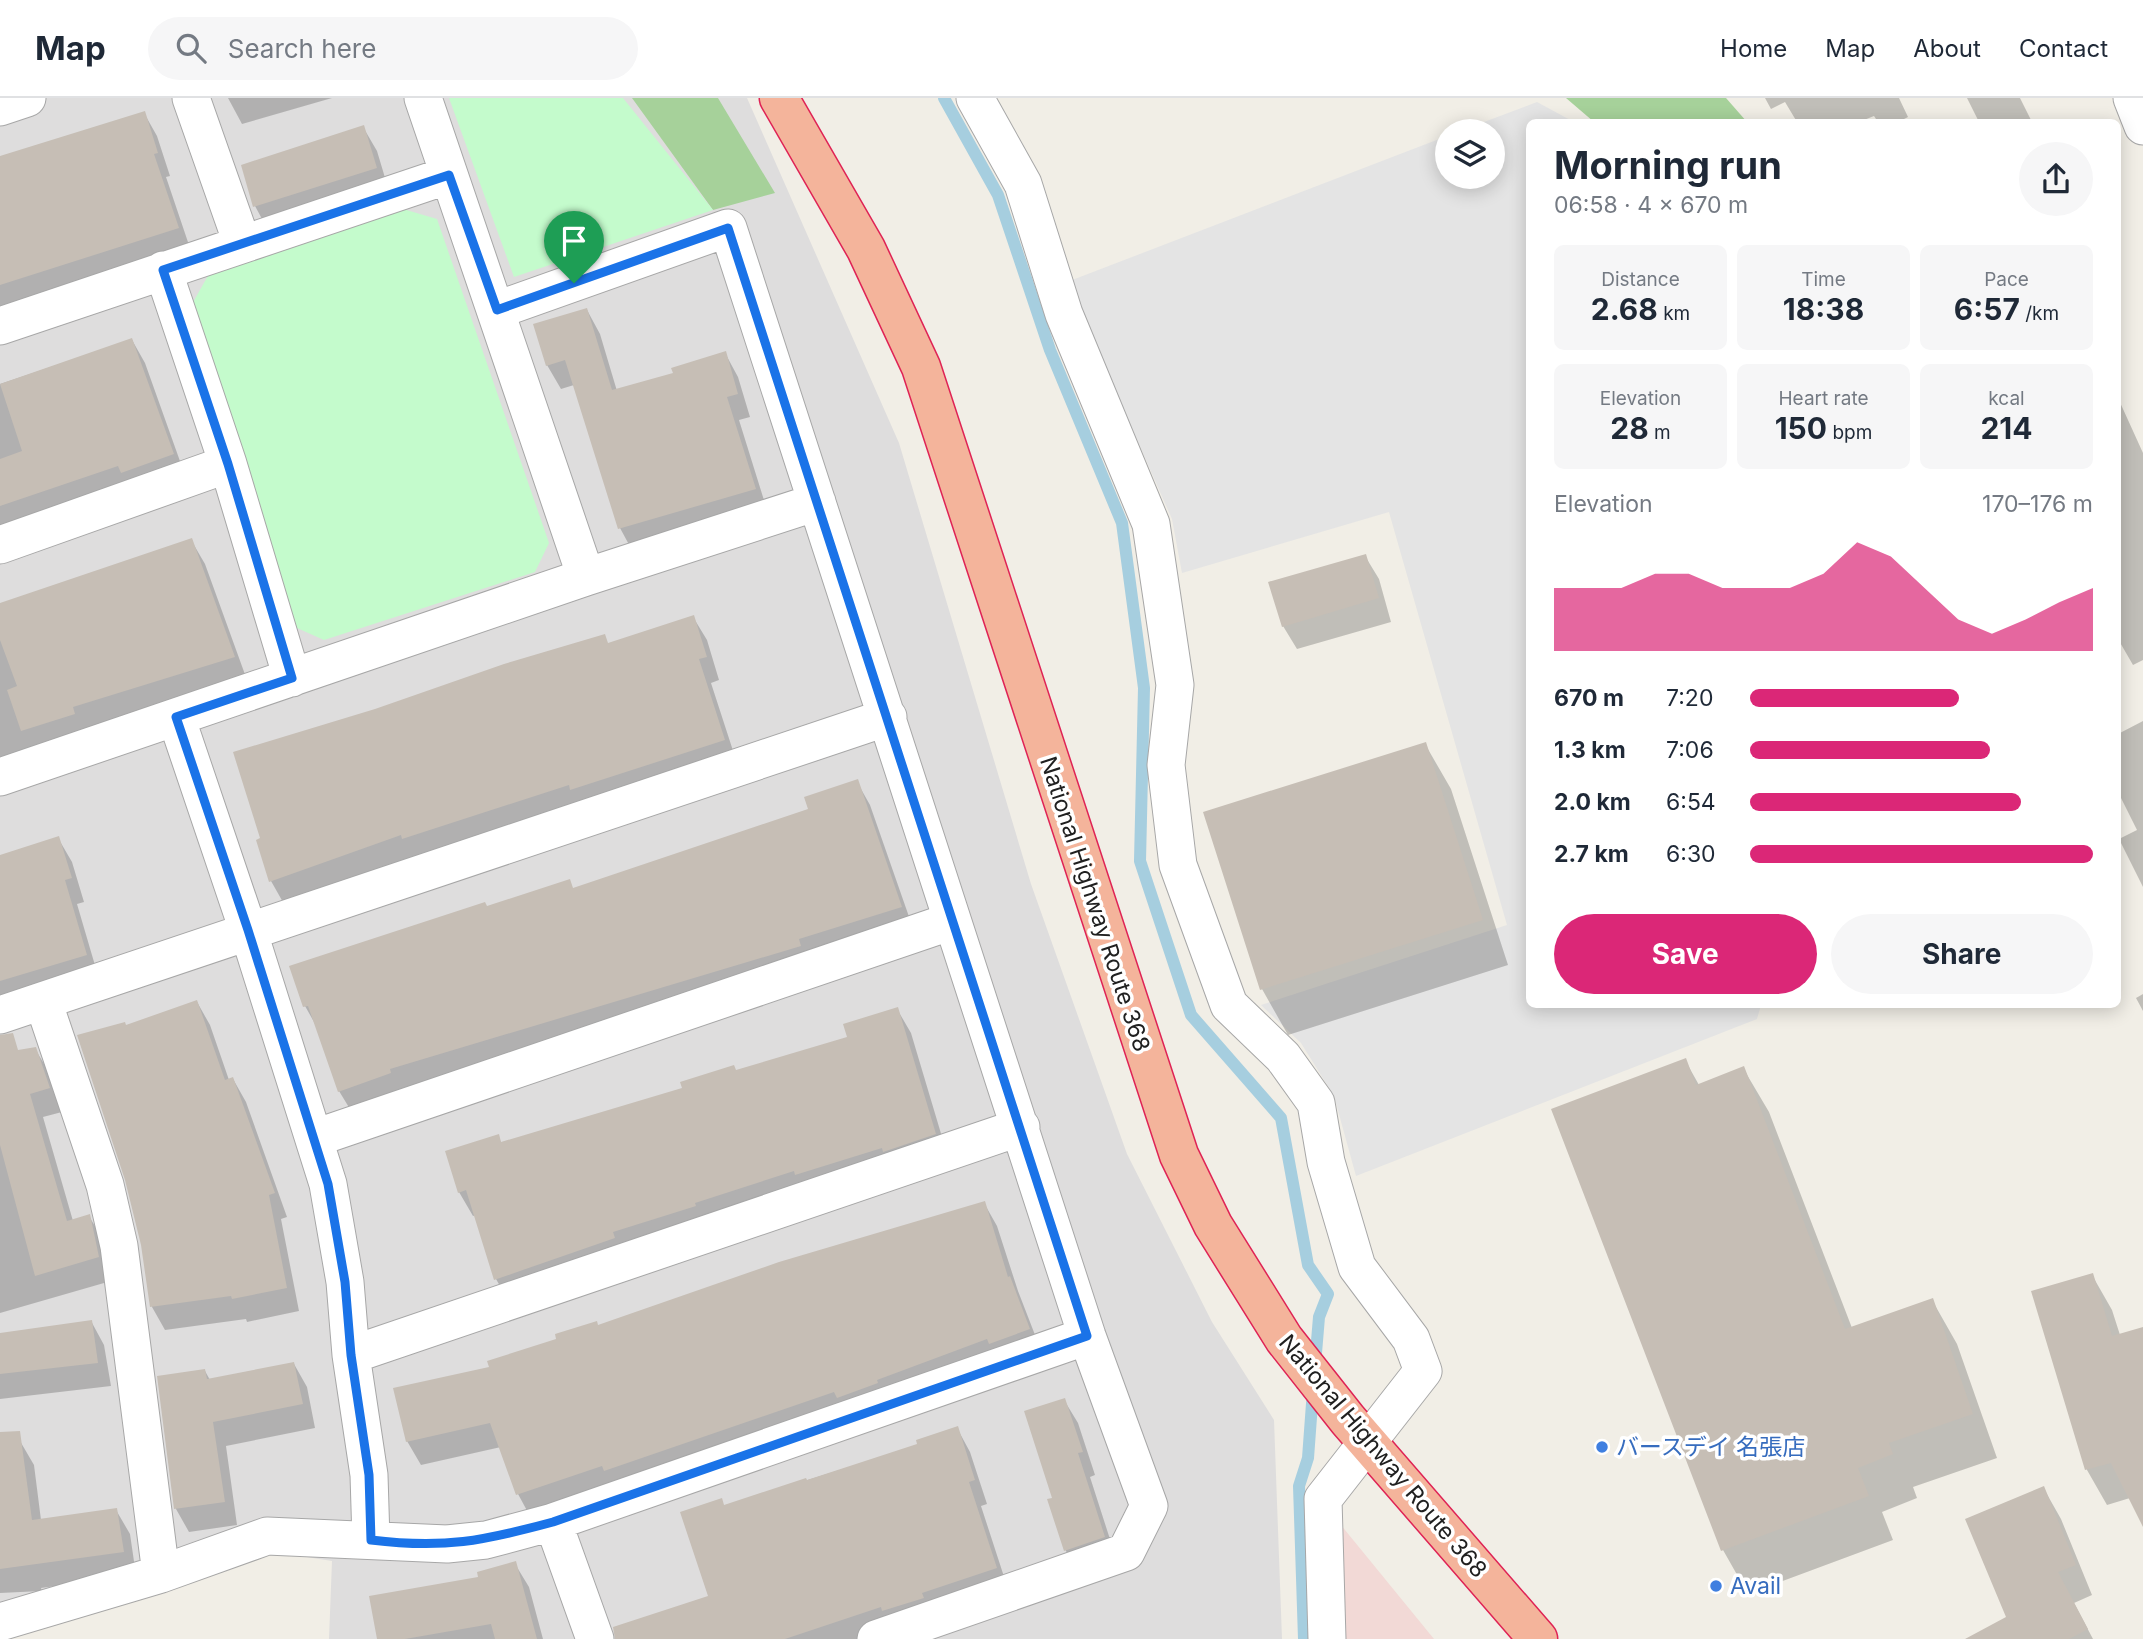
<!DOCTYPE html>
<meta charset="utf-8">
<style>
:root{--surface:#fff;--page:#f6f6f7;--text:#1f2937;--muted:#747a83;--line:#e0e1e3;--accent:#db2777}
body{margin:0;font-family:Inter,"Noto Sans JP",sans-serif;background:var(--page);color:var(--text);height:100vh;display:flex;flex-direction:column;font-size:26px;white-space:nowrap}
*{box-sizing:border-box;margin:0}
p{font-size:23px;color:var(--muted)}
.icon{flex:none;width:38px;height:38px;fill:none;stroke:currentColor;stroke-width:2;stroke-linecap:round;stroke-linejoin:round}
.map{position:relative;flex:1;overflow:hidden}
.side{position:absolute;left:1526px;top:21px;width:595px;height:889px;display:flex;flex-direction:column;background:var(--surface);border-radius:10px;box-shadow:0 4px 18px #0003}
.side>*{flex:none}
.tools{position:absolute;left:1435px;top:21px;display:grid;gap:14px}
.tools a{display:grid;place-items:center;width:70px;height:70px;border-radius:50%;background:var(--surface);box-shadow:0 4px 18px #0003;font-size:35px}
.pin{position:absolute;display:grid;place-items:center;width:60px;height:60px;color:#fff;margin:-72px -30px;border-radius:50% 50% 50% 0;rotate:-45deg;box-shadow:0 0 7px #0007}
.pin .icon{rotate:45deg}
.round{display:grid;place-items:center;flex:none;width:74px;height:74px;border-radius:37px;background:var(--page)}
.head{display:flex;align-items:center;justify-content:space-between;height:119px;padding:0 28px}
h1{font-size:38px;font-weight:700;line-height:52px}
.figures{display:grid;grid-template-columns:repeat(3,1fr);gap:10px;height:119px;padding:7px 28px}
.figures div{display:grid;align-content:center;border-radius:10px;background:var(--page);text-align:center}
.figures b{font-size:30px;font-weight:700}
.figures small{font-size:19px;font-weight:400}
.figures p{font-size:19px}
.chart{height:196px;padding:14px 28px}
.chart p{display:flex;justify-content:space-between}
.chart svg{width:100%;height:126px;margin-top:7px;fill:var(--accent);opacity:.7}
.button{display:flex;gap:14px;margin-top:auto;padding:14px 28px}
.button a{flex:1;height:80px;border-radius:42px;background:var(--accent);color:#fff;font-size:28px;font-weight:700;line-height:80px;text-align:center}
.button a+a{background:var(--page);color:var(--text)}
ul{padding:0 28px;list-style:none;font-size:23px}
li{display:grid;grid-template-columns:112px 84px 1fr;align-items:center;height:52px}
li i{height:18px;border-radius:9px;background:var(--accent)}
header{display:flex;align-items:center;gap:42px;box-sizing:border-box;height:98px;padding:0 35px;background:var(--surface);border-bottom:2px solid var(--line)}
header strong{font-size:33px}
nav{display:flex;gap:38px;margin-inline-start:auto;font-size:24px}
.search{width:490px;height:63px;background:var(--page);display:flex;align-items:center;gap:18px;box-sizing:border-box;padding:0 24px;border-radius:38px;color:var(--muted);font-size:26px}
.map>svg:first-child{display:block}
.residential{fill:#dedddd}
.commercial{fill:#f2d9d6}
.forest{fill:#a6d19a}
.park{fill:#c4fbcc}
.parking{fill:#e4e4e4}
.shadow{fill:#0003}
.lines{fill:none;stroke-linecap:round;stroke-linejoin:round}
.stream{stroke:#a6cedf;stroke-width:12}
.building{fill:#c6beb5}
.minor-casing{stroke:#a7a7a7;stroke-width:39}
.trunk-casing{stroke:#df2355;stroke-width:41}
.minor{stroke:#fff;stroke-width:37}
.trunk{stroke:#f4b49b;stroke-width:38}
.route-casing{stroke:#fff;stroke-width:14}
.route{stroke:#1a73e8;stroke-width:9}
.shop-dot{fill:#3f7fe0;stroke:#fff;stroke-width:2.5}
.labels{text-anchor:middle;stroke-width:7;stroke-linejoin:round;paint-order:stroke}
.street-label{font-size:23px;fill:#202020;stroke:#fff}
.shop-label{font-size:23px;fill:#366cbe;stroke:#fff;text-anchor:start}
</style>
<header>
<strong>Map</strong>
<div class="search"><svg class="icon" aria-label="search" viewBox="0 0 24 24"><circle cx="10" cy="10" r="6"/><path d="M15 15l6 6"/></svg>Search here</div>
<nav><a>Home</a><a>Map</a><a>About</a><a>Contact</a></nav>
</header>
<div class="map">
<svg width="2143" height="1541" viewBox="0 0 2143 1541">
<rect width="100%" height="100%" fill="#f1eee6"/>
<path class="residential" d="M0,0h747l152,345 132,441 96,270 85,168 62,98 8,219h-953l3,-78 -57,-9 -275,86z"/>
<path class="commercial" d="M1336,1421l98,120h-95z"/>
<path class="forest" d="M632,0h86l57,95 -62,17z
M1566,0h160l21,24h-153z"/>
<path class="park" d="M449,0h174l90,112 -199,67z
M403,111l34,10 112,324 -14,29 -211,68 -27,-12 -105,-324 17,-30z"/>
<path class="parking" d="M1537,4l37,20h-44v882l231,1 -4,14 -401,157 -22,-80 -33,-53 -40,-38 246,-80 -118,-413 -207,61 -10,-54 -105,-237 380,-146v41h46v-46h-33z"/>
<path class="shadow" d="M228,0h104l-90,26z
M1765,0h134l9,19 -10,5h-20l-4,-6 -15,6h-62l-12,-20 -14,7z
M1967,0h53l12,24h-53z
M144,15l13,23 13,40 -4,1 25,74 -191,63v-156z
M363,29l14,24 12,40 -121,39 -13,-24z
M587,212l13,24 17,57 58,-17 50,-21 13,24 12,40 -11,3 29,93 -135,39 -13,-24 -46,-143 -13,4 -14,-24z
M132,242l13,23 41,115 -186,54v-148z
M2118,300l25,55v207l-10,5 -15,-26z
M191,442l14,24 42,116 -247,85v-159z
M1365,458l14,23 12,43 -94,27 -14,-23z
M693,519l14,23 12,40 -8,3 26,80 -453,141 -13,-23 338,-236z
M2143,623v166l-24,-48 18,-9 -19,-38v-58z
M1425,646l26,45 57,176 -220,70 -26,-46 -57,-176z
M857,684l13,23 44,126 -561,183 -14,-23 -21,-62 -13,-23 182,-98 87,-19 236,-79z
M58,740l14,24 12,40 -7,2 22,75 -99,31v-153z
M2143,896v17l-7,-13z
M197,904l13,23 19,55 4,-1 13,23 41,115 -6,2 18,92 -52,11 -1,-3 -81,11 -13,-23 -26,-280z
M897,911l14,24 37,124 -439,145 -13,-23 -20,-64 -3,1 -14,-24 39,-55 4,7 347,-106z
M35,951l14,23 13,40 -19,5 30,104 16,-5 14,24 8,41 -111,32v-255z
M1685,962l14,25 44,-17 26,44 83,216 80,-28 25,44 40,114 -84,29 4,11 -35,14 11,28 -145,54 -25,-44 -170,-440z
M984,1105l13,23 21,65 24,62 -511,165 -13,-24 -17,-47 -80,18 -14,-24 84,-73 107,-41z
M2092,1177l20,35 8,25 23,-7v195l-13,-25 -23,7 -20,-35 -54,-177z
M91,1223l13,24 7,41 -111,13v-65z
M294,1266l13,23 8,41 -89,18 11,79 -48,7 -13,-23 -17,-132 46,-6 5,9z
M1064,1302l14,23 17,52 -5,2 27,84 -38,13 -13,-23 -17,-50 5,-2z
M957,1330l13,24 17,52 -6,2 28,86 -139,47h-236l76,-42 14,-91 196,-61z
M20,1343l14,24 7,55 75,-10 14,24 6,41 -95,13 1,3 -42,2v-149z
M2044,1391l17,30 31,76 -18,8 19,36h-109l24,-21z
M515,1466l14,23 14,52h-165l102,-61z"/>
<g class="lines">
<path class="stream" d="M944,0l54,97 52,155 72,173 22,165 -4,173 51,154 90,103 27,147 20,29 -9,23 -4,48
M1304,1541l-5,-153 9,-28 5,-68"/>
</g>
<path class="building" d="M145,13l13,42 -4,1 25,74 -179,57v-129z
M364,27l13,43 -124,39 -12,-42z
M587,210l25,82 61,-17 -2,-5 55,-17 12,43 -11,3 29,92 -138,40 -53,-169 -19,6 -13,-42z
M132,240l42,116 -53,19 -3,-7 -118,40v-47l22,-8 -22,-67z
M192,440l43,119 -162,50 2,7 -54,17 -14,-41 10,-4 -17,-46v-37z
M1366,456l13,44 -97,29 -14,-45z
M694,517l13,42 -8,2 26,81 -155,50 -1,-5 -167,54 -1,-4 -132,47 -13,-42 4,-2 -27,-86 142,-43 129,-45 101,-30 3,9z
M1426,644l57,178 -223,70 -57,-178z
M858,681l44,128 -103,32 2,7 -411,123 1,4 -53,19 -30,-86 -5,1 -14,-41 196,-64 2,4 83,-27 3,9 235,-79 -4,-12z
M59,738l13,42 -7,2 22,75 -87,26v-126z
M197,902l28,80 8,-3 42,116 -6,2 18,93 -55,11 -1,-3 -81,11 -9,-62 -16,-65 -48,-145 48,-13 1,3z
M898,909l38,127 -53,18 -1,-4 -87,27 -1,-4 -99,32 1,3 -83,26 2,6 -121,42 -28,-90 -8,3 -13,-42 54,-17 2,8 181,-54 -2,-6 54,-17 2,5 111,-33 -4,-13z
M13,935l5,17 18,-3 14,41 -20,6 37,127 23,-7 9,43 -64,19 -35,-131v-110z
M1686,960l10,27 48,-19 101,263 88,-31 40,116 -84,29 4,11 -35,14 11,28 -148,55 -170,-442z
M985,1103l23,76 2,-1 20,53 -41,15 -2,-5 -110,41 1,3 -41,15 -3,-6 -230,79 -2,-5 -86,29 -26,-72 -84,19 -13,-54 96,-21 -2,-6 69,-22 -1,-5 42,-13 1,4 181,-63z
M2093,1175l19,63 31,-9v200l-32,-64 -26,7 -54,-179z
M92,1222l6,43 -98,11v-41z
M294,1264l9,42 -90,18 12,80 -51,7 -17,-133 48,-7 2,10z
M1065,1300l18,54 -5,1 27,84 -41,14 -17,-52 5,-1 -28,-87z
M958,1328l17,54 -6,2 28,86 -75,25 2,5 -42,13 -1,-4 -96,32h-170l-2,-12 95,-31 -28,-84 42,-14 2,7 82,-27 1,2 110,-36 -1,-4z
M20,1333l12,89 85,-12 7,44 -124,17v-137z
M2044,1388l32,79 -18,7 30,57 -19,10h-104l41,-22 -41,-98z
M516,1463l21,78h-42l-4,-15 -86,15h-28l-8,-43 109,-19 -1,-5z"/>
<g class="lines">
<defs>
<path id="minor" d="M191,0l51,145
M423,0l163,479
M975,0l48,86 41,130 87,210 24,161 -9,80 12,100 51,140 54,52 33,46 10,59 31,105 54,72 12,32 -100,128 4,140
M2132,0l11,28
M0,9l27,-9
M163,172l65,194 64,214
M497,212l231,-82 359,1108 62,170 -23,46 -250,87
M0,228l449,-151
M0,447l228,-81
M176,619l72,213 80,254 17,98 6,73 18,120 2,65
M0,679l586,-200 231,-75
M43,903l62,184 14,61 42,328
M0,917l888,-298
M315,1040l637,-217
M351,1257l670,-228
M553,1424l534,-186
M0,1524l161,-48 106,-38 180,8 39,-4 67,-18 42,117"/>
<path id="trunk" d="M779,0l87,151 55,118 258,788 34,70 71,114 64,81 190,219"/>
</defs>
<use href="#minor" class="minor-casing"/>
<use href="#trunk" class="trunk-casing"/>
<use href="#minor" class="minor"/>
<use href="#trunk" class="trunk"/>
</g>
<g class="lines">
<defs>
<path id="route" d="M449,77l48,135 231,-82 359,1108 -534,186c-70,19 -109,27 -182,18l-2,-65 -18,-120 -6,-73 -17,-98 -80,-254 -72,-213 116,-39 -64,-214 -65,-194z"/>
</defs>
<use href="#route" class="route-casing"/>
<use href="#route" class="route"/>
</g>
<g class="shop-dot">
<circle cx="1602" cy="1349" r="7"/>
<circle cx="1716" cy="1488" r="7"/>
</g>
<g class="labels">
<g class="street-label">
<text transform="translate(1095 806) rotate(72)" y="8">National Highway Route 368</text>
<text transform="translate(1383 1358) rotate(50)" y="8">National Highway Route 368</text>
</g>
<g class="shop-label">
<text x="1616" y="1357">バースデイ 名張店</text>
<text x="1730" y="1496">Avail</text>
</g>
</g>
</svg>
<div class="tools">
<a><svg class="icon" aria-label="layers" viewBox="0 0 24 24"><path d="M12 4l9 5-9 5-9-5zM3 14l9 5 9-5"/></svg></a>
</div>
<div class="pin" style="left:574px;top:185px;background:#1e9e55"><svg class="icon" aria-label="arrive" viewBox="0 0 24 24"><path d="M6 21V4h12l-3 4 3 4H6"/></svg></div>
<section class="side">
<div class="head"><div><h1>Morning run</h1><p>06:58 · 4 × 670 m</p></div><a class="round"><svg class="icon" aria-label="share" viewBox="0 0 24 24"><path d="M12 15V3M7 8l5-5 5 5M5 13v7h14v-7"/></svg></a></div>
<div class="figures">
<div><p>Distance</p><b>2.68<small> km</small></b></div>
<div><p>Time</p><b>18:38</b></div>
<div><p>Pace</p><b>6:57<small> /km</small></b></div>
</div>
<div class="figures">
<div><p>Elevation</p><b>28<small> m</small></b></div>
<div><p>Heart rate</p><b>150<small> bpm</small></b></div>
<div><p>kcal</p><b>214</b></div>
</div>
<div class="chart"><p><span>Elevation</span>170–176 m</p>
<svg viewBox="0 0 160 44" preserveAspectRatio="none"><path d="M0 44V22L10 22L20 22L30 17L40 17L50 22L60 22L70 22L80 17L90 6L100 11L110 22L120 33L130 38L140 33L150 27L160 22V44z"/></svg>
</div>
<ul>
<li><b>670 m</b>7:20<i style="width:61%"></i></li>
<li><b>1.3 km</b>7:06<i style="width:70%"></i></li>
<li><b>2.0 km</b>6:54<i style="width:79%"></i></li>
<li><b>2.7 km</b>6:30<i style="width:100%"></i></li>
</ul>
<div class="button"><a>Save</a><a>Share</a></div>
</section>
</div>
